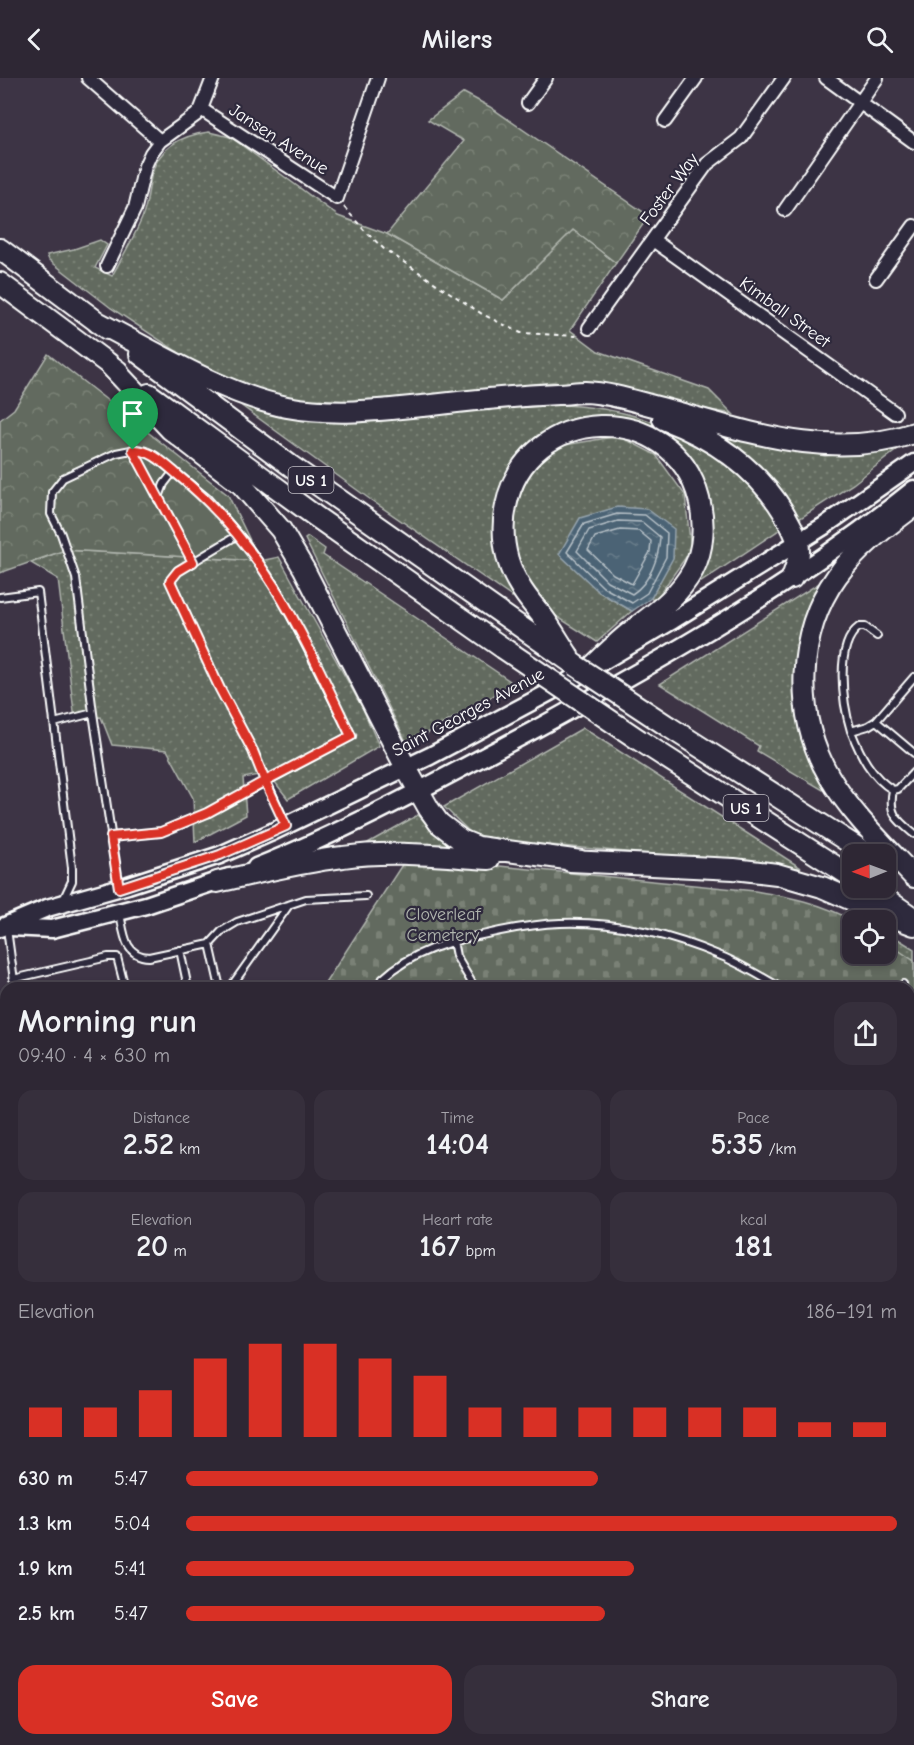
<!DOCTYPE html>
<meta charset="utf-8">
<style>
:root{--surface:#2e2734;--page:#362f3c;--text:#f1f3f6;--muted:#a7a5ac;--line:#49444f;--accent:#d93025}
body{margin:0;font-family:"Comic Neue",sans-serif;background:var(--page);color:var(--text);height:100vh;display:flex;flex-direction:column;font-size:22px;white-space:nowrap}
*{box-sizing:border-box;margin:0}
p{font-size:20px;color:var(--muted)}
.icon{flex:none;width:33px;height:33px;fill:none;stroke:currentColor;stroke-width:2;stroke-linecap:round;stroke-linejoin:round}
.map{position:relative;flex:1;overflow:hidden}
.sheet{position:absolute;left:0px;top:904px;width:915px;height:764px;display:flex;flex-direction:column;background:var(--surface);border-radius:18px 18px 0 0;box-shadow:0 3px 9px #0003,0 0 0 2px var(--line)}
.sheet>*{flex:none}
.needle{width:39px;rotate:269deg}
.fabs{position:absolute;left:842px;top:766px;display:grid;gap:12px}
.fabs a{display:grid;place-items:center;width:54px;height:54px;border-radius:12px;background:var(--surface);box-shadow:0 3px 9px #0003,0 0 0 2px var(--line);font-size:30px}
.pin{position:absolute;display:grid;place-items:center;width:51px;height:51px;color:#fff;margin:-62px -26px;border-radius:50% 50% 50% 0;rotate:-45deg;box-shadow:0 0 6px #0007}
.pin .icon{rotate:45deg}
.round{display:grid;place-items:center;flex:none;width:63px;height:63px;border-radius:18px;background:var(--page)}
.headline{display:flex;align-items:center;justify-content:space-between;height:102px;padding:0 18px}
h1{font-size:33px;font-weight:700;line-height:45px}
.figures{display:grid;grid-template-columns:repeat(3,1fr);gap:9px;height:102px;padding:6px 18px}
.figures div{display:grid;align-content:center;border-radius:15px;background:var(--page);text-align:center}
.figures b{font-size:30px;font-weight:700}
.figures small{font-size:16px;font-weight:400}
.figures p{font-size:16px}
.chart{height:168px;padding:12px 18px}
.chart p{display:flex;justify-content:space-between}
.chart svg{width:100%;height:108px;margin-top:6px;stroke:var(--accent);stroke-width:6}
.cta{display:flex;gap:12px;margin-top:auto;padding:12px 18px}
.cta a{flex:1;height:69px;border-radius:18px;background:var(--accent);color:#fff;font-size:24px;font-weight:700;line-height:69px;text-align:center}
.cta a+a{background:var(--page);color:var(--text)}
ul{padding:0 18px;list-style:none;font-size:20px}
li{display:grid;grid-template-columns:96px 72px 1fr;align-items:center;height:45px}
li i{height:15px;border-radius:8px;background:var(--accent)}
header{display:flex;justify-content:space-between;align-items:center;height:78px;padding:0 18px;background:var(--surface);font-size:27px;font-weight:700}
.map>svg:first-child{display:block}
.grass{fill:url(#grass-dots);stroke:#b0b5ae;stroke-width:1.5}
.forest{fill:url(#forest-crowns);stroke:#b0b5ae;stroke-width:1.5}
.cemetery{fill:url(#cemetery-stones);stroke:#b0b5ae;stroke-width:1.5}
.water{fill:url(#water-ripples);stroke:#94a2ac;stroke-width:1.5}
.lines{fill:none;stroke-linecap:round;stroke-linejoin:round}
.shore{stroke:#b7c1c8;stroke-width:1.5}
.service-casing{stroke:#fff;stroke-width:10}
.minor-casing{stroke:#fff;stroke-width:16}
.secondary-casing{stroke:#fff;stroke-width:21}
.trunk-casing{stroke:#fff;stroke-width:24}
.path{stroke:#fff;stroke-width:2;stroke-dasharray:4.5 4.5;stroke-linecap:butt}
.service{stroke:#2f2a3d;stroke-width:6}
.minor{stroke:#2f2a3d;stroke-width:12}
.secondary{stroke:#2f2a3d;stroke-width:16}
.trunk{stroke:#2f2a3d;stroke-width:20}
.trunk-bridge-casing{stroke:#fff;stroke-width:24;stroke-linecap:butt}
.trunk-bridge{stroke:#2f2a3d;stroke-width:20}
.route-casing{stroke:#fff;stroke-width:12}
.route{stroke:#d93025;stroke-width:8}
.labels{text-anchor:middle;stroke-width:4.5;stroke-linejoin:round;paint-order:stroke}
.shield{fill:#2f2a3d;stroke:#c1bfc5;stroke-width:1.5}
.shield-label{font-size:16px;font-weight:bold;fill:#fff}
.street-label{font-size:18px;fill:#fff;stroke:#2f2a3d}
.park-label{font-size:18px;fill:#b0b5ae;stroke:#2f2a3d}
</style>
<header><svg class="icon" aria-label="back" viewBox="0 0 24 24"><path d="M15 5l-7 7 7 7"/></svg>Milers<svg class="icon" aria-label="search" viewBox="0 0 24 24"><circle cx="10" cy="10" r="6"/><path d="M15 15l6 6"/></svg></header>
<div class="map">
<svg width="914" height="1667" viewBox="0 0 914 1667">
<defs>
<pattern id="grass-dots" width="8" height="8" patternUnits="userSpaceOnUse" patternTransform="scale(1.5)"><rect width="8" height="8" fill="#626b5e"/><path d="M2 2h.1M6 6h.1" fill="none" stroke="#7a8176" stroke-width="1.8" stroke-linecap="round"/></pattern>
<pattern id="forest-crowns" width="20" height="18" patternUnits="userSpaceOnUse" patternTransform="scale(1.5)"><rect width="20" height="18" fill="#626b5e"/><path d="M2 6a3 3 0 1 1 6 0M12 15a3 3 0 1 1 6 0" fill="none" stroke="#7a8176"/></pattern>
<pattern id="cemetery-stones" width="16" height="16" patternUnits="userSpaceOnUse" patternTransform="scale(1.5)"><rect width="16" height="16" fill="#626b5e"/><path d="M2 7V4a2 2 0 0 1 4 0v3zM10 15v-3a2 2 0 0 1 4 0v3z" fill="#7a8176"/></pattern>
<pattern id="water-ripples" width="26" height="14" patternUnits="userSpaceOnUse" patternTransform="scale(1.5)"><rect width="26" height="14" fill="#4c6475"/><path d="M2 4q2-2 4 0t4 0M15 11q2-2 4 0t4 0" fill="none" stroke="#677b8a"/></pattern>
</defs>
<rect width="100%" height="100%" fill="#3d3445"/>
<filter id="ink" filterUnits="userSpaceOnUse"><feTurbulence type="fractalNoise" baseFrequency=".0167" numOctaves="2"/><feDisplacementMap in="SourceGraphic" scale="12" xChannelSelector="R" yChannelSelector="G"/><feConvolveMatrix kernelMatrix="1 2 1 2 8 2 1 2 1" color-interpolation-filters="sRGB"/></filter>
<g filter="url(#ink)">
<path class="grass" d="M209,54l21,5 10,7 98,72 49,18 116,66 70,-71 43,34 -46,67 28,21 111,39 24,24 -180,-32 -212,22 -68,-7 -71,-29 -91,-60 -62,-48 -2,-5 27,-6 26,-9 7,5 -12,23 17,8c10,-19 22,-38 30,-58 6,-14 6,-30 10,-45 8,-27 31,-38 57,-41z
M232,321l56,16 240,-11c70,0 123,8 183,48 10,7 21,13 30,21 17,16 29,35 41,55l-81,54 -5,-3 1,-107 -102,-54 -87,59 7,117 -3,3 -141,-97z
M698,348l127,30 73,-7 -45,35 -54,35 -36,-47z
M619,358l37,19 29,40 6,55 -37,52 -3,-4 22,-41 -74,35 33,19 -35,31 -49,-31 -20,-24 -13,-32 -2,-44 19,-43 27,-22z
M308,459l17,12 -2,6 187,126 -3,7 -92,52 -9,1 -101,-202z
M64,472l196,11 19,-4 84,152 16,37 -91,53 -20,-26 -25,5 3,37 -51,27 -2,-44 -26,-48 -55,-5 -11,-28 -26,3 -17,-141 -27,-16z
M821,504l2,2 -19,45 9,134 11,25 -1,2 -66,-39 2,-5 -99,-62z
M583,650l218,140 -317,-29 -13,-6 -27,-26z
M418,737l36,34 -88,-5z
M885,853l29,18v41l-29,-36z"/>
<path class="forest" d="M464,15l26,14 159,109 -33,47 -43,-33 -70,70 -116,-66 77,-93 -36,-21z
M48,276l180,141 32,66 -195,-11 -65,23v-153l14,-11z"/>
<path class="cemetery" d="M407,779l348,34c35,6 67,12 98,30l-1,33h33v-13l29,20v784h-308l-6,-5h309v-752h-587z"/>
<path class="water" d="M617,429l30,2 27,20 -1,29 -22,40 -19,13 -33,-19 -40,-38 21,-36z"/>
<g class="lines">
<path class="shore" d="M617,436l28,1 22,18 -1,24 -19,36 -15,10 -29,-16 -36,-35 17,-28z
M618,443l24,1 18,15c-1,20 -10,46 -28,57l-25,-13 -30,-30 12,-21z
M620,452l19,1 12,10 -1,11 -18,32 -19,-10 -25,-24 7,-13z"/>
<defs>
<path id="service" d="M133,372l60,112
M158,422l6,-16 10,-13
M238,457l-60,36 -8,10 50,108 33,62 33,74
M0,519l38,-5 34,276v13l-9,19
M914,599l-38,44 -8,5 -17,5c9,23 20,46 42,59l5,-1 16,-17
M93,635l-17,-135 -15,-44 -10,-20 1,-22 11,-14 53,-25 20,-4 17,6 54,43 37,43 36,53 71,142 -144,77 -46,19 -50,5
M876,643l38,32
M54,645l39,-10 26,174
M851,653c-8,-26 -17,-86 8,-104h6l12,9
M893,712c-5,24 4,30 21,44
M120,835c4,20 4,43 29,44l61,-13 10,44
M7,851l8,59
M453,863l3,15 19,32
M210,866l12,-13 15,-9 69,-23 60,-3
M180,872l8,38
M13,901l95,-22h9l8,31
M230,910l59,-83
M374,910c26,-31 69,-46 108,-53 26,-6 52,-11 78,-12 54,-2 111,12 161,33 20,8 41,21 60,32
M899,910l4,-4
M909,1012l5,2
M909,1085l5,-15
M909,1341l5,-6
M909,1441l5,6
M866,1662l5,5"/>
<path id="minor" d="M88,0l72,63
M826,0l88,64
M528,25l18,-25
M201,31l136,89 41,-120
M665,43l31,-43
M785,132l92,-132
M653,162l242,173
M107,188l28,-58 10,-42 6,-13 9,-12 36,-26 5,-6 12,-31
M876,201l38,-53
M589,250l118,-164 34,-26 43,-60
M0,1246l6,2
M0,1430l6,-16
M0,1579l6,2
M202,1662l12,5
M467,1662l6,5
M229,1667l4,-5"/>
<path id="secondary" d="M256,789c95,-38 185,-88 276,-136 132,-72 264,-147 382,-242
M10,849l42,2 94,-24 83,-28
M0,850l47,-20 81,-23 92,-30 50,-22 160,-77 120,-64 123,-72 151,-94 90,-63"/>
<path id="trunk" d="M0,171l107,80
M0,205l118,88
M97,244c59,30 125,72 190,85 48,9 96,3 145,-2 42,-5 84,-9 126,-11 9,0 18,-2 27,-2 26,1 52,10 76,16 83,22 167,54 253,25
M140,276l151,112 284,199
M108,285l62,66 71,55 40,46 23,39 102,199 23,41 10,14 22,17 17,7 103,14
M149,316l166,122 188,132
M663,341c50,19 93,48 121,94 6,11 15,25 15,38 0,9 -4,18 -7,27
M914,428c-28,21 -57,42 -77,70 -41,57 -43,140 -8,200 22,38 55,69 85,101
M568,577c-8,-12 -16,-26 -25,-38 -15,-18 -28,-34 -35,-57 -5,-18 -6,-36 -2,-54 20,-103 167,-108 193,-7 6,23 5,50 -6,71 -16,29 -40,44 -64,63 -13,10 -25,23 -37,34
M669,649l200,128
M639,662l213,137
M570,783l164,8 43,5 45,13 60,26 32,12
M217,804c41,-9 83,-20 126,-25 48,-7 98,-1 146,2
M870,810l42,29"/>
</defs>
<use href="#service" class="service-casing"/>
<use href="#minor" class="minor-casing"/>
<use href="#secondary" class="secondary-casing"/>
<use href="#trunk" class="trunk-casing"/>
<path class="path" d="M344,129l20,23 20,19 98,65 39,19 57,3"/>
<use href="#service" class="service"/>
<use href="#minor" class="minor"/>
<use href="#secondary" class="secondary"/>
<use href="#trunk" class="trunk"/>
<defs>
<path id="trunk-bridge" d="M503,570l136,92
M575,587l94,62"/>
</defs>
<use href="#trunk-bridge" class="trunk-bridge-casing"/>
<use href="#trunk-bridge" class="trunk-bridge"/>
</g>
</g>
<g class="lines" filter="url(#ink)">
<defs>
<path id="route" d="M133,372l60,112 -15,9 -8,10 50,108 33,62 12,30 -58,32 -46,19 -50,5 8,51 101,-33 66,-29 -21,-45 86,-45c-46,-97 -86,-190 -172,-260 -13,-11 -28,-27 -46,-26"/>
</defs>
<use href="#route" class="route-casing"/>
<use href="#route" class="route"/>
</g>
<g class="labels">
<g class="shield">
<rect x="288.5" y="389" width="45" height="26" rx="4.5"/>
<rect x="723.5" y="717" width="45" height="26" rx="4.5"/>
</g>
<g class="shield-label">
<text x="311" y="408">US 1</text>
<text x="746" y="736">US 1</text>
</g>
<g class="street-label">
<text transform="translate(279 61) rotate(33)" y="6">Jansen Avenue</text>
<text transform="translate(669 111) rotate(-53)" y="6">Foster Way</text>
<text transform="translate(785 234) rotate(36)" y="6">Kimball Street</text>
<text transform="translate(468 634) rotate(-28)" y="6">Saint Georges Avenue</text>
</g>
<g class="park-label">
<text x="443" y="842">Cloverleaf<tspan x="443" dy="21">Cemetery</tspan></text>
</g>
</g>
</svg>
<div class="fabs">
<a><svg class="needle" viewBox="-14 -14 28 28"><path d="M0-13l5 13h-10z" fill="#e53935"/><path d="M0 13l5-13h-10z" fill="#a7a5ac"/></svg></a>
<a><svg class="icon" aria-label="locate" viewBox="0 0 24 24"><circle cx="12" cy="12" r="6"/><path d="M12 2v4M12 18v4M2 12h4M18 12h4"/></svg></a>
</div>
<div class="pin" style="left:133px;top:372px;background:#1e9e55"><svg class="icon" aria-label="arrive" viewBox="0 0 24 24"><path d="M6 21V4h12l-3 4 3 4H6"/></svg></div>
<section class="sheet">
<div class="headline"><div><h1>Morning run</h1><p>09:40 · 4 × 630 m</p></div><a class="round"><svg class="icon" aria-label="share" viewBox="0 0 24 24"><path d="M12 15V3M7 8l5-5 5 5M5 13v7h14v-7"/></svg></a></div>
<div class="figures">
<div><p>Distance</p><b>2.52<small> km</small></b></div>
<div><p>Time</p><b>14:04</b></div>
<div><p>Pace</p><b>5:35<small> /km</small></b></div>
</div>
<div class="figures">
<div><p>Elevation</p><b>20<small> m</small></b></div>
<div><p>Heart rate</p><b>167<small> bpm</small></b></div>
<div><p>kcal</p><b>181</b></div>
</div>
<div class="chart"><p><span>Elevation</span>186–191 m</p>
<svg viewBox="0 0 160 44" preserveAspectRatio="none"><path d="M5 44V32M15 44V32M25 44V25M35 44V12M45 44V6M55 44V6M65 44V12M75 44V19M85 44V32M95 44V32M105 44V32M115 44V32M125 44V32M135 44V32M145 44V38M155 44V38"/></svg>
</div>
<ul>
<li><b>630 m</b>5:47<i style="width:58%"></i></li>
<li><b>1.3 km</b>5:04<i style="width:100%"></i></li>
<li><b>1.9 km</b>5:41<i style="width:63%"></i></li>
<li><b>2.5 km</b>5:47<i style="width:59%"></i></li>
</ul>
<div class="cta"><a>Save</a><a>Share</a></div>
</section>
</div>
